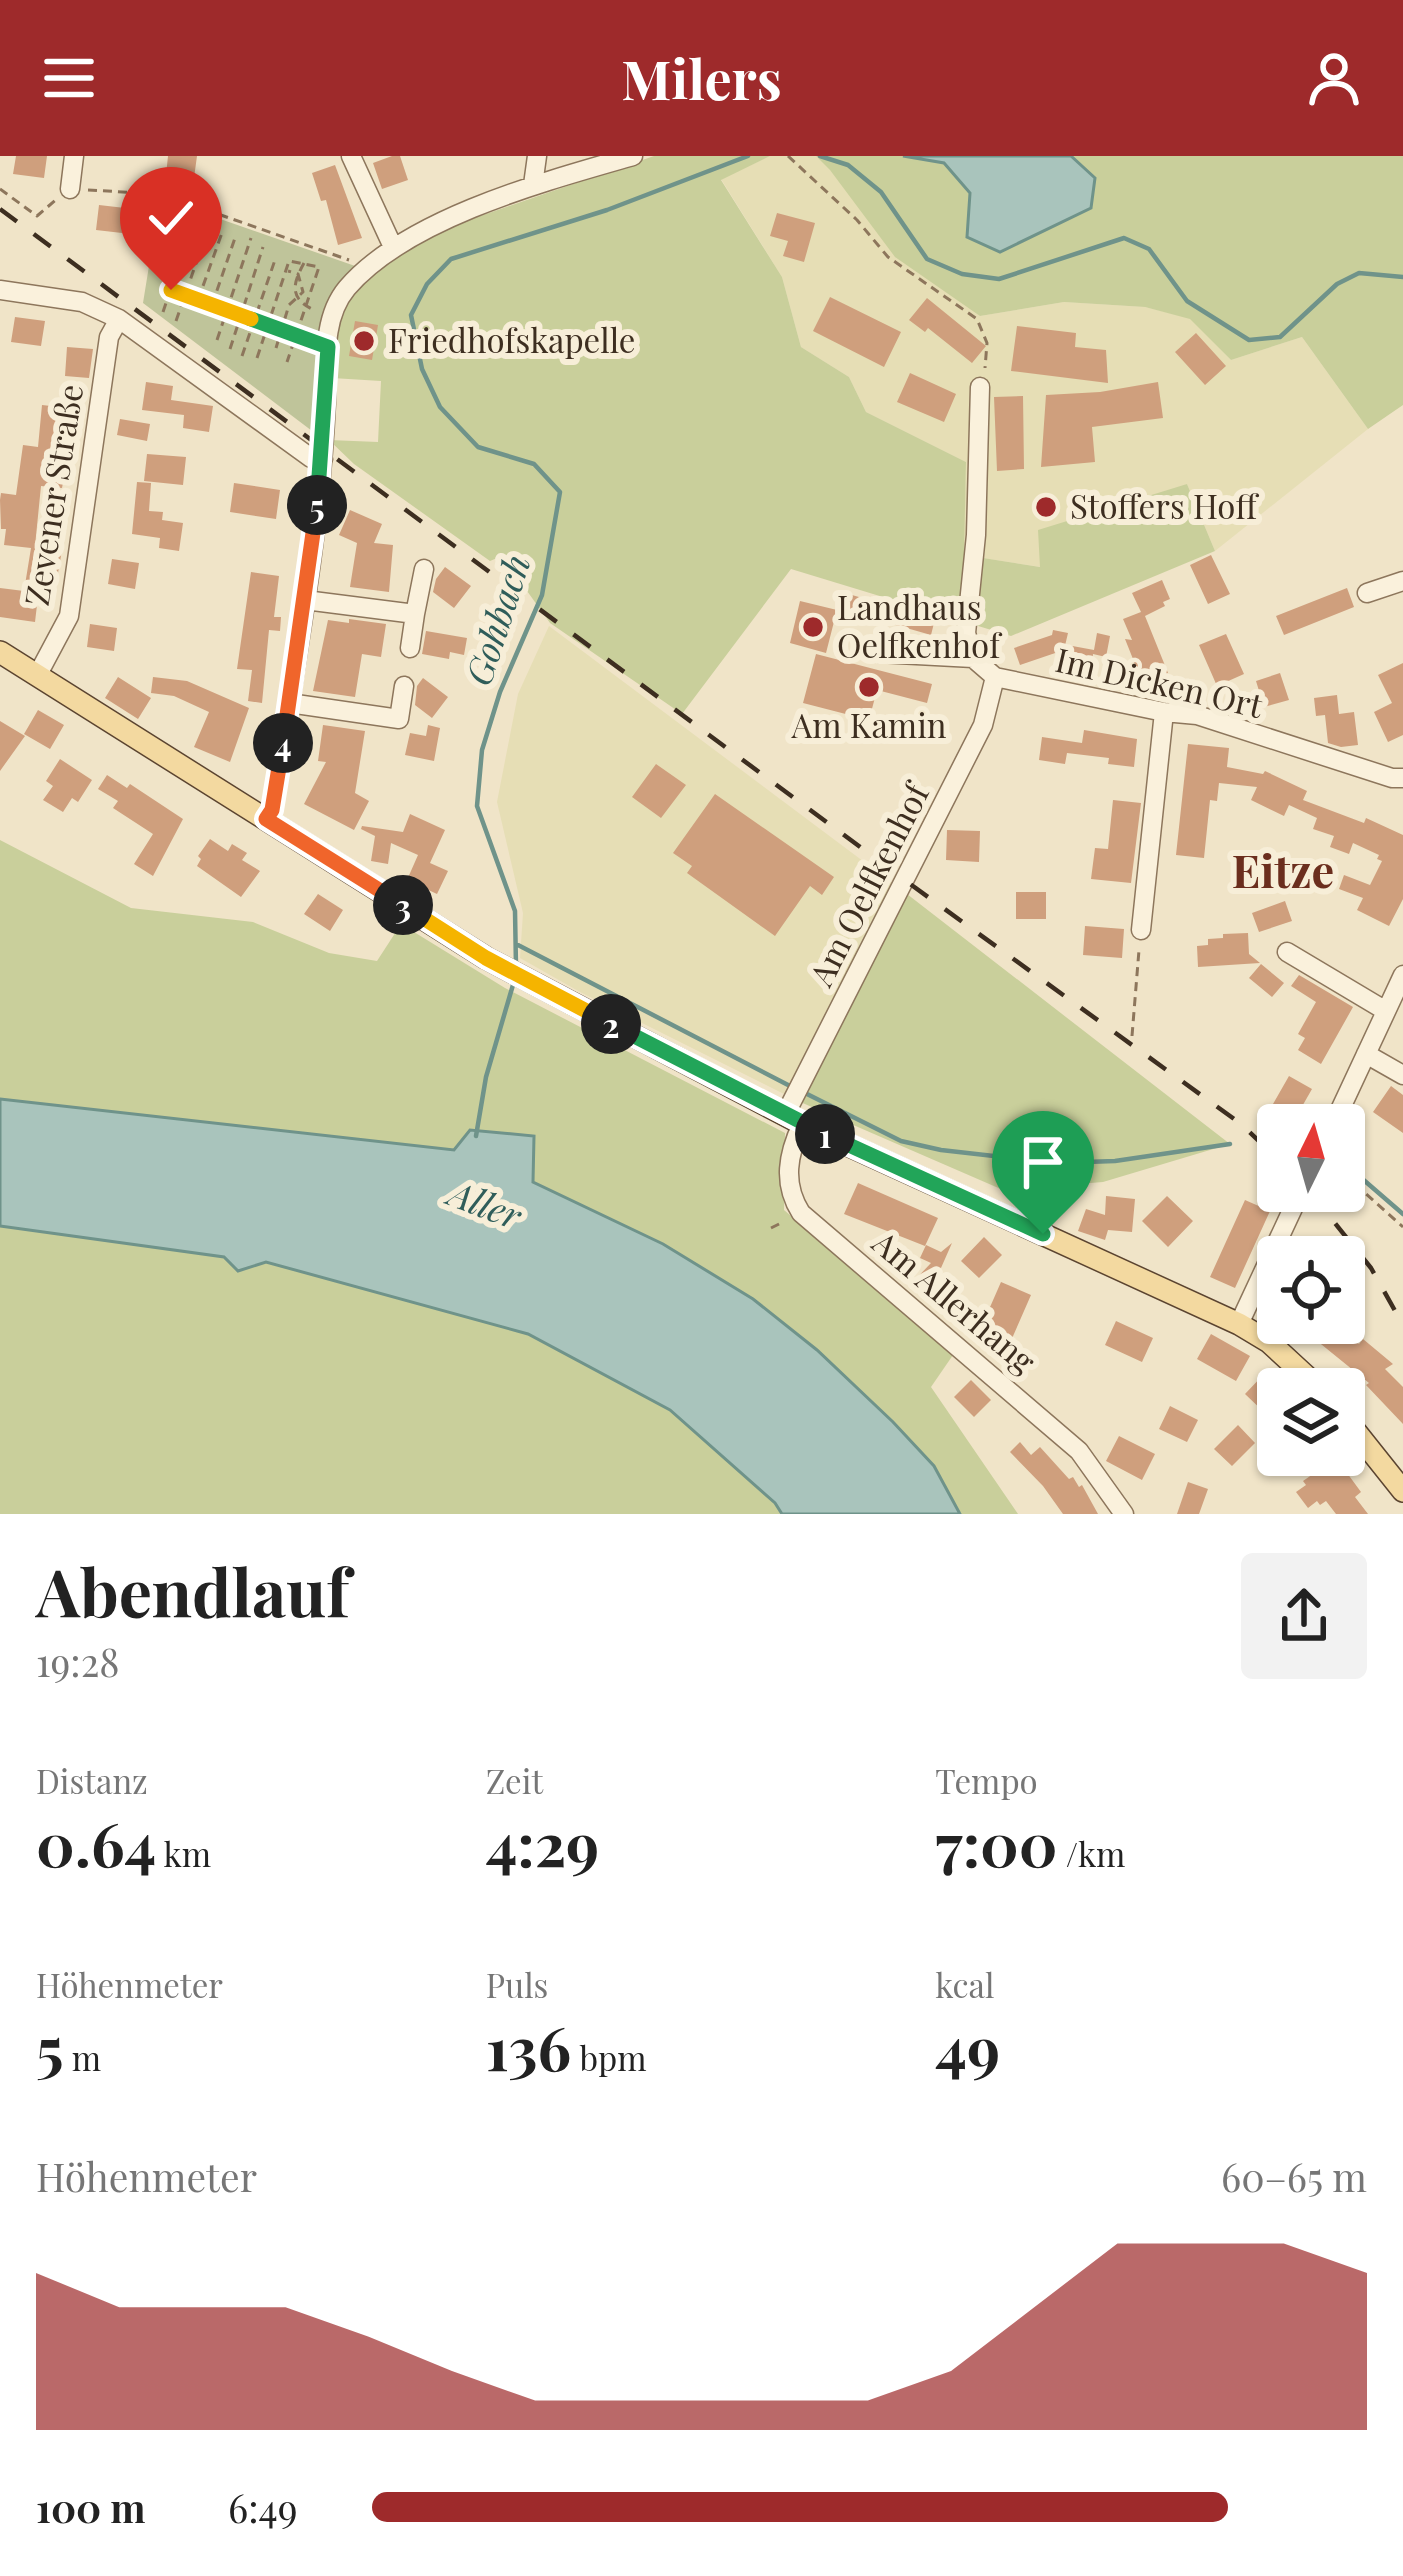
<!DOCTYPE html>
<html lang="de">
<meta charset="utf-8">
<style>
:root{--surface:#fff;--page:#f2f2f2;--text:#222;--muted:#767676;--accent:#9e2a2b}
body{margin:0;font-family:"Playfair Display",serif;background:var(--page);color:var(--text);height:100vh;display:flex;flex-direction:column;font-size:45px;white-space:nowrap}
*{box-sizing:border-box;margin:0}
p{font-size:39px;color:var(--muted)}
.icon{flex:none;width:66px;height:66px;fill:none;stroke:currentColor;stroke-width:2;stroke-linecap:round;stroke-linejoin:round}
.map{position:relative;height:1358px;overflow:hidden}
.sheet{display:flex;flex-direction:column;background:var(--surface);flex:1}
.sheet>*{flex:none}
.needle{width:78px;rotate:5deg}
.fabs{position:absolute;left:1257px;top:948px;display:grid;gap:24px}
.fabs a{display:grid;place-items:center;width:108px;height:108px;border-radius:12px;background:var(--surface);box-shadow:0 3px 9px #0004;font-size:60px}
.pin{position:absolute;display:grid;place-items:center;width:102px;height:102px;color:#fff;margin:-123px -51px;border-radius:50% 50% 50% 0;rotate:-45deg;box-shadow:0 0 12px #0007}
.pin .icon{rotate:45deg}
.km{position:absolute;width:60px;height:60px;margin:-30px;border-radius:50%;background:#222;color:#fff;font-size:33px;line-height:60px;text-align:center}
.round{display:grid;place-items:center;flex:none;width:126px;height:126px;border-radius:12px;background:var(--page)}
.overview{display:flex;align-items:center;justify-content:space-between;height:204px;padding:0 36px}
h1{font-size:66px;font-weight:700;line-height:90px}
.stats{display:grid;grid-template-columns:repeat(3,1fr);gap:18px;height:204px;padding:12px 36px}
.stats div{display:grid;align-content:center}
.stats b{font-size:60px;font-weight:700}
.stats small{font-size:33px;font-weight:400}
.stats p{font-size:33px}
.chart{height:336px;padding:24px 36px}
.chart p{display:flex;justify-content:space-between}
.chart svg{width:100%;height:216px;margin-top:12px;fill:var(--accent);opacity:.7}
ul{padding:0 36px;list-style:none;font-size:39px}
li{display:grid;grid-template-columns:192px 144px 1fr;align-items:center;height:90px}
li i{height:30px;border-radius:15px;background:var(--accent)}
header{display:flex;justify-content:space-between;align-items:center;height:156px;padding:0 36px;background:var(--accent);color:#fff;font-size:54px;font-weight:700}
.map>svg:first-child{display:block}
.farmland{fill:#e6deb5}
.green{fill:#c9cf9b}
.cemetery{fill:#bfc49a}
.water{fill:#a9c4bc;stroke:#6f938a;stroke-width:3}
.lines{fill:none;stroke-linecap:round;stroke-linejoin:round}
.stream{stroke:#6f938a;stroke-width:4.5}
.building{fill:#cf9f7d}
.minor-casing{stroke:#8d765c;stroke-width:21}
.major-casing{stroke:#5b4430;stroke-width:24}
.path{stroke:#8d765c;stroke-width:3;stroke-dasharray:9 6;stroke-linecap:butt}
.minor{stroke:#faf1dc;stroke-width:18}
.major{stroke:#f3d9a0;stroke-width:21}
.rail{stroke:#3d2e20;stroke-width:4.5;stroke-dasharray:21 21;stroke-linecap:butt}
.split-1-casing{stroke:#fff;stroke-width:24}
.split-2-casing{stroke:#fff;stroke-width:24}
.split-3-casing{stroke:#fff;stroke-width:24}
.split-4-casing{stroke:#fff;stroke-width:24}
.split-5-casing{stroke:#fff;stroke-width:24}
.split-6-casing{stroke:#fff;stroke-width:24}
.split-7-casing{stroke:#fff;stroke-width:24}
.split-1{stroke:#22a559;stroke-width:15}
.split-2{stroke:#22a559;stroke-width:15}
.split-3{stroke:#f5b400;stroke-width:15}
.split-4{stroke:#f0652b;stroke-width:15}
.split-5{stroke:#f0652b;stroke-width:15}
.split-6{stroke:#22a559;stroke-width:15}
.split-7{stroke:#f5b400;stroke-width:15}
.poi-dot{fill:#9e2a2b;stroke:#f7eed8;stroke-width:4.5}
.labels{text-anchor:middle;stroke-width:12;stroke-linejoin:round;paint-order:stroke}
.poi-label{font-size:33px;fill:#3d2e20;stroke:#f7eed8;text-anchor:start}
.street-label{font-size:33px;fill:#3d2e20;stroke:#f7eed8}
.water-label{font-size:36px;font-style:italic;fill:#2f5d5a;stroke:#f7eed8}
.district-label{font-size:45px;font-weight:bold;fill:#6b2e1e;stroke:#f7eed8}
</style>
<header><svg class="icon" aria-label="menu" viewBox="0 0 24 24"><path d="M4 6h16M4 12h16M4 18h16"/></svg>Milers<svg class="icon" aria-label="person" viewBox="0 0 24 24"><circle cx="12" cy="8" r="4"/><path d="M4 21q1-7 8-7t8 7"/></svg></header>
<div class="map">
<svg width="1403" height="1358" viewBox="0 0 1403 1358">
<rect width="100%" height="100%" fill="#f0e4c8"/>
<path class="farmland" d="M770,0h46l164,160 84,-14 81,5 45,11 41,42 71,-23 66,92 -153,122 -28,-67 -146,83 -78,-12 3,-93 -100,-50 -17,-35 -48,-30 -19,-70 -61,-98z
M549,470l358,268 -109,207 -218,-109 -60,-34 3,-45 -26,-111 21,-108z"/>
<path class="green" d="M654,0h116l-49,24 61,97 19,70 48,30 17,35 100,50 -2,93 76,12 -2,-37 149,-46 28,67 -204,85 -220,-67 -109,145 -132,-91 -48,-67 -12,5 -136,-97 -25,-24 49,2 3,-61 -49,-3 4,-58 30,-49 91,-47z
M816,0h87l41,7 26,30 125,-15 -24,-22h332v249l-35,24 -66,-92 -71,23 -41,-41 -45,-12 -81,-5 -84,14 -85,-59 -65,-87z
M0,684l131,68 122,14 76,31 48,8 24,-37 104,64 280,145 -1,77 169,145 -22,32 87,127h-1018z
M907,738l323,250 -127,38 -100,8 -205,-89z"/>
<path class="cemetery" d="M160,42l198,69 -22,26 -16,144 -177,-134z"/>
<path class="water" d="M903,0h168l24,22 -4,30 -91,44 -33,-15 3,-44 -26,-30z
M0,943l454,51 16,-20 64,6 -1,46 130,62 90,55 64,51 76,72 41,44 26,48h-178l-7,-11 -105,-93 -142,-76 -262,-72 -28,9 -14,-14 -224,-31z"/>
<g class="lines">
<path class="stream" d="M820,0l28,9 33,27 46,67 35,15 37,5 125,-41 25,11 38,52 62,39 31,-3 57,-53 22,-11 44,4
M518,789l272,141
M516,811l-1,-56 -38,-105 5,-56 18,-58 42,-97 18,-103 -26,-28 -56,-17 -38,-40 -18,-38 -11,-54 16,-31 24,-25 156,-49 141,-54
M801,935l100,50 40,9 115,13 59,-2 115,-17
M476,980l10,-59 29,-99
M1274,982l4,-1
M1344,1007l59,51"/>
</g>
<path class="building" d="M16,0h31l-3,22 -31,-4z
M168,0h29l-3,22 -28,-3z
M392,0h8l8,24 -26,9 -9,-26z
M335,9l27,73 -24,7 -12,-45 -5,1 -9,-28z
M99,49l26,3 -3,25 -26,-3z
M777,57l38,10 -11,39 -21,-6 5,-15 -18,-5z
M830,141l71,35 -17,35 -71,-36z
M927,142l59,48 -14,17 -44,-35 -3,4 -16,-12z
M15,161l30,4 -4,25 -30,-4z
M355,165l23,4 -6,35 -23,-4z
M1017,170l59,7 -1,14 31,3 2,33 -97,-12z
M1196,177l30,33 -21,19 -30,-33z
M67,191l26,2 -4,29 -24,-2z
M910,217l46,21 -12,28 -47,-20z
M146,226l27,4 -2,14 42,6 -4,26 -26,-4 1,-13 -42,-5z
M1158,226l5,36 -71,9 3,35 -54,5 5,-72 54,-3z
M1023,240l1,73 -27,2 -3,-74z
M42,249l36,4 -3,27 -13,-2 -4,31 8,1 -4,22 -21,-2 -6,60 27,4 -4,23 -17,-2 -6,51 -35,-5v-29l24,3 7,-43 -27,-3 2,-16h-5l-1,-29 1,-7 15,2 7,-50 15,2z
M120,263l30,5 -3,17 -30,-6z
M147,298l39,3 -3,28 -39,-4z
M137,326l14,1 -2,28 14,1 -1,8 21,3 -4,28 -20,-3 1,-10 -28,-4z
M234,327l46,7 -4,29 -46,-7z
M350,354l32,14 -8,19 19,2 -4,47 -39,-5 7,-44 -18,-8z
M1211,399l19,39 -22,10 -18,-39z
M112,403l27,4 -4,26 -27,-5z
M445,411l26,19 -17,22 -21,-16 3,-13z
M251,416l28,4 -5,41h7l-1,14 -11,-1 -7,73 -14,-2 4,-31 -15,-1z
M1162,424l8,19 -7,3 2,4 -20,10 23,57 -5,1 4,11 -15,6 -4,-11 -5,2 -8,-18 -10,-25 7,1 -9,-21 18,-7 -9,-19z
M1347,432l7,19 -70,28 -8,-19z
M845,437l90,26 -4,16 -91,-26z
M800,445l37,9 -11,43 -36,-10z
M349,463l37,5 -5,33 -19,-3 -7,43 -42,-6 15,-71 21,3z
M90,468l27,4 -3,23 -27,-4z
M1053,474l15,3 -4,17 -44,15 -6,-17 38,-13z
M426,475l41,7 -3,17 -14,-3 -1,7 -27,-5z
M1097,477l13,3 -4,21 -13,-3 -3,20 -28,-5 5,-24 27,5z
M1226,478l18,40 -27,12 -18,-41z
M816,498l116,30 -5,19 -50,-13 -8,30 -66,-17z
M1403,507v72l-15,7 -14,-30 18,-9 -14,-28z
M1280,517l9,27 -25,7 -8,-26z
M118,521l33,21 -13,21 -33,-21z
M153,521l34,4 62,27 -19,54 -36,-15 15,-35 -35,-16 -23,-3z
M423,522l25,19 -16,21 -17,-13 2,-19z
M1337,539l2,19 15,-2 4,33 -17,2 -13,-4 -3,-28 -9,1 -2,-18z
M38,554l26,15 -14,24 -26,-15z
M0,565l25,15 -25,35z
M323,569l42,6 -10,62 14,8 -15,29 -50,-26 22,-42 -8,-1z
M428,569l12,3 -6,33 -29,-6 5,-22 16,3z
M1084,574l53,9 -3,28 -26,-3 1,-6 -42,-5 -2,11 -26,-4 3,-23 40,6z
M1188,588l41,4 -2,19 36,7 2,-3 42,20 -4,9 61,23 2,-5 37,17v64l-14,27 -32,-16 6,-12 -24,-9 5,-14 26,10 12,-24 -5,-2 2,-4 -26,-12 -4,11 -19,-7 4,-11 -21,-7 4,-11 -28,-13 -5,11 -33,-16 6,-13 -38,-4 -2,18 -7,-1 -6,58 -28,-3z
M60,603l32,21 -14,22 -6,-4 -9,14 -20,-12 10,-14 -7,-5z
M656,608l30,21 -25,33 -29,-21z
M107,619l20,13 3,-4 53,35 -30,57 -19,-12 19,-30 -40,-26 5,-7 -20,-12z
M715,638l119,83 -12,18 -12,-9 -35,50 -88,-63 5,-7 -19,-13z
M1113,644l28,3 -10,80 -40,-4 4,-31 13,1z
M410,658l35,16 -15,33 18,8 -11,23 -30,-14 11,-25 -27,-12 -3,21 -17,-3 4,-25 -14,-7 1,-3 41,6z
M947,674l33,1 -1,31 -33,-2z
M210,683l18,12 4,-7 15,9 -5,7 18,11 -19,26 -44,-31 4,-7 -3,-3z
M1016,736h30v27h-30z
M318,738l25,16 -13,21 -26,-17z
M1285,745l7,20 -33,11 -7,-19z
M1085,770l39,3 -2,29 -39,-3z
M1248,777l1,21 11,9 -62,4 -1,-21 11,-1v-6l15,-1v-4z
M1261,808l23,19 -12,14 -23,-19z
M1299,819l54,32 -32,57 -23,-14 7,-12 -7,-4 18,-32 -25,-16z
M1289,920l23,13 -16,28 -23,-13z
M1391,930l12,9v38l-30,-21z
M858,1027l80,35 -13,28 -81,-32z
M1106,1040l29,3 -3,33 -24,-2 -3,10 -27,-9 8,-22 19,6z
M1167,1040l26,25 -25,26 -26,-26z
M1245,1044l25,11 -35,77 -25,-11z
M984,1081l18,18 -23,23 -18,-17z
M952,1087l-15,34 -17,18 -10,-10 21,-22 -11,-5 6,-13 15,7z
M1001,1126l30,13 -21,48 -30,-13z
M1116,1165l37,17 -11,24 -37,-17z
M1295,1167h23l9,6 5,-6 27,21 4,-5 30,25 -8,5 18,18v37l-37,-39 3,-2z
M1211,1178l39,22 -14,25 -39,-22z
M1265,1217l13,12v16l-12,13 -21,-20z
M971,1224l20,20 -17,17 -20,-20z
M1170,1250l28,14 -11,22 -28,-13z
M1238,1269l17,18 -23,23 -18,-17z
M1119,1280l36,18 -13,26 -36,-19z
M1020,1286l11,13 9,-8 29,32 4,-2 6,10 3,-2 16,29h-35l-20,-28 -33,-34z
M1336,1302l25,34 -6,5 13,17h-32l-10,-13 -6,4 -3,-4 -9,7 -12,-16 10,-7 -3,-4z
M1188,1326l20,7 -9,25h-22z"/>
<g class="lines">
<defs>
<path id="minor" d="M351,0l42,91
M533,29l4,-29
M70,33l4,-33
M0,134l82,12 37,17 192,139 12,1
M980,231l-4,148 -10,98 7,25 22,19 169,35 33,3 195,63h11
M1367,437l36,-12
M305,444l110,14 -5,34
M415,458l9,-45
M879,497l94,5
M37,520l32,-60 40,-279 10,-18
M289,547l110,16 5,-33
M266,663l6,-9c21,-135 48,-271 54,-408 1,-38 -5,-83 21,-114 60,-70 199,-107 286,-132
M1141,774l23,-218
M1287,796l99,59
M1366,898l37,21
M785,959l198,-390 12,-48
M802,968c-14,30 -20,59 -1,89l278,238 45,63
M1333,969l70,-150
M1239,1168l62,-133"/>
<path id="major" d="M0,496l486,306 316,166 437,200 30,18 51,47
M1344,1261l59,74"/>
</defs>
<use href="#minor" class="minor-casing"/>
<use href="#major" class="major-casing"/>
<path class="path" d="M788,0l69,64 31,37 89,62 10,24 -2,25
M0,33l37,27 21,-18
M88,34l73,4 188,66
M304,107c-12,22 -15,36 12,48
M171,134l138,50
M198,144l25,-70
M212,149l24,-70
M163,156l31,-93
M176,165l34,-98 -29,-11 -16,50 14,5
M217,184l34,-102
M276,192l13,-43 14,-13 -5,-18 -10,-3
M230,193l33,-102
M242,200l34,-99
M257,202l32,-97 30,6 -32,95
M1132,880l7,-86
M1344,1018l59,53
M771,1072l12,-6"/>
<use href="#minor" class="minor"/>
<use href="#major" class="major"/>
<path class="rail" d="M0,53l906,672 335,243 37,35
M1309,1035l62,77 32,57"/>
</g>
<g class="lines">
<defs>
<path id="split-1" d="M825,978l218,100"/>
<path id="split-2" d="M611,868l214,110"/>
<path id="split-3" d="M403,749l83,53 125,66"/>
<path id="split-4" d="M283,587l-11,67 -6,9 137,86"/>
<path id="split-5" d="M283,587l34,-238"/>
<path id="split-6" d="M251,163l77,28 -11,158"/>
<path id="split-7" d="M171,134l80,29"/>
</defs>
<use href="#split-1" class="split-1-casing"/>
<use href="#split-2" class="split-2-casing"/>
<use href="#split-3" class="split-3-casing"/>
<use href="#split-4" class="split-4-casing"/>
<use href="#split-5" class="split-5-casing"/>
<use href="#split-6" class="split-6-casing"/>
<use href="#split-7" class="split-7-casing"/>
<use href="#split-1" class="split-1"/>
<use href="#split-2" class="split-2"/>
<use href="#split-3" class="split-3"/>
<use href="#split-4" class="split-4"/>
<use href="#split-5" class="split-5"/>
<use href="#split-6" class="split-6"/>
<use href="#split-7" class="split-7"/>
</g>
<g class="poi-dot">
<circle cx="364" cy="185" r="12"/>
<circle cx="1046" cy="351" r="12"/>
<circle cx="813" cy="471" r="12"/>
<circle cx="869" cy="531" r="12"/>
</g>
<g class="labels">
<g class="poi-label">
<text x="388" y="197">Friedhofskapelle</text>
<text x="1070" y="363">Stoffers Hoff</text>
<text x="837" y="464">Landhaus<tspan x="837" dy="38">Oelfkenhof</tspan></text>
<text x="869" y="582" text-anchor="middle">Am Kamin</text>
</g>
<g class="street-label">
<text transform="translate(54 339) rotate(-81)" y="12">Zevener Straße</text>
<text transform="translate(1159 527) rotate(13)" y="12">Im Dicken Ort</text>
<text transform="translate(869 729) rotate(-63)" y="12">Am Oelfkenhof</text>
<text transform="translate(954 1146) rotate(40)" y="12">Am Allerhang</text>
</g>
<g class="water-label">
<text transform="translate(498 464) rotate(-72)" y="13">Gohbach</text>
<text transform="translate(485 1049) rotate(21)" y="13">Aller</text>
</g>
<g class="district-label">
<text x="1283" y="732">Eitze</text>
</g>
</g>
</svg>
<div class="fabs">
<a><svg class="needle" viewBox="-14 -14 28 28"><path d="M0-13l5 13h-10z" fill="#e53935"/><path d="M0 13l5-13h-10z" fill="#767676"/></svg></a>
<a><svg class="icon" aria-label="locate" viewBox="0 0 24 24"><circle cx="12" cy="12" r="6"/><path d="M12 2v4M12 18v4M2 12h4M18 12h4"/></svg></a>
<a><svg class="icon" aria-label="layers" viewBox="0 0 24 24"><path d="M12 4l9 5-9 5-9-5zM3 14l9 5 9-5"/></svg></a>
</div>
<div class="pin" style="left:1043px;top:1078px;background:#1e9e55"><svg class="icon" aria-label="arrive" viewBox="0 0 24 24"><path d="M6 21V4h12l-3 4 3 4H6"/></svg></div>
<div class="pin" style="left:171px;top:134px;background:#d93025"><svg class="icon" aria-label="check" viewBox="0 0 24 24"><path d="M5 12l5 5 9-10"/></svg></div>
<b class="km" style="left:825px;top:978px">1</b>
<b class="km" style="left:611px;top:868px">2</b>
<b class="km" style="left:403px;top:749px">3</b>
<b class="km" style="left:283px;top:587px">4</b>
<b class="km" style="left:317px;top:349px">5</b>
</div>
<section class="sheet">
<div class="overview"><div><h1>Abendlauf</h1><p>19:28</p></div><a class="round"><svg class="icon" aria-label="share" viewBox="0 0 24 24"><path d="M12 15V3M7 8l5-5 5 5M5 13v7h14v-7"/></svg></a></div>
<div class="stats">
<div><p>Distanz</p><b>0.64<small> km</small></b></div>
<div><p>Zeit</p><b>4:29</b></div>
<div><p>Tempo</p><b>7:00<small> /km</small></b></div>
</div>
<div class="stats">
<div><p>Höhenmeter</p><b>5<small> m</small></b></div>
<div><p>Puls</p><b>136<small> bpm</small></b></div>
<div><p>kcal</p><b>49</b></div>
</div>
<div class="chart"><p><span>Höhenmeter</span>60–65 m</p>
<svg viewBox="0 0 160 44" preserveAspectRatio="none"><path d="M0 44V12L10 19L20 19L30 19L40 25L50 32L60 38L70 38L80 38L90 38L100 38L110 32L120 19L130 6L140 6L150 6L160 12V44z"/></svg>
</div>
<ul>
<li><b>100 m</b>6:49<i style="width:86%"></i></li>
</ul>
</section>
